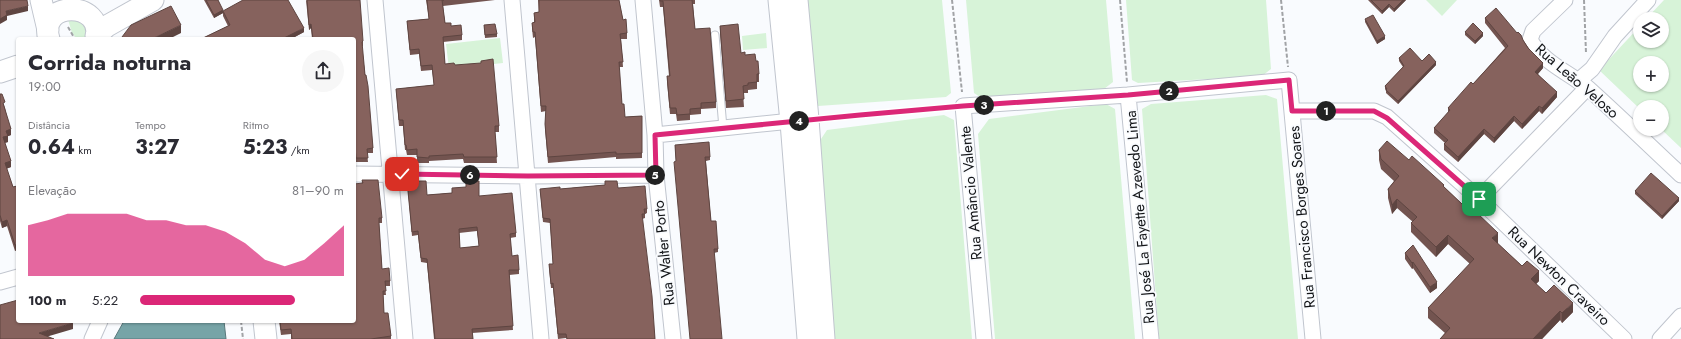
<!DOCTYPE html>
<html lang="pt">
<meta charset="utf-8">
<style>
:root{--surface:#fff;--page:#f7f7f7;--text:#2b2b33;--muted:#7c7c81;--accent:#db2777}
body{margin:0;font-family:Jost,sans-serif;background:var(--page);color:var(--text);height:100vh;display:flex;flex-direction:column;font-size:15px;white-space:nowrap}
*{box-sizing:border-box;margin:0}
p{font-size:13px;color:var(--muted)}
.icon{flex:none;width:22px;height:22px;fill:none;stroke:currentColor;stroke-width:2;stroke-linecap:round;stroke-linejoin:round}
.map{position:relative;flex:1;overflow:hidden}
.panel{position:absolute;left:16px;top:37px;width:340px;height:286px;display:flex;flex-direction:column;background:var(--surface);border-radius:4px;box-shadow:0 1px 3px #0004}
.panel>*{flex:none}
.tools{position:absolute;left:1633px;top:12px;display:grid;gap:8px}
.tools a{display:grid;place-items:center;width:36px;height:36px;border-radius:50%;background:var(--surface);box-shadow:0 1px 3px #0004;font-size:20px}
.pin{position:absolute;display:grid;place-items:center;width:34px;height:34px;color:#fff;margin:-17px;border-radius:8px;box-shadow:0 2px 6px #0006}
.km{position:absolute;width:20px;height:20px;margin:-10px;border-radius:50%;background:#222;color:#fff;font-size:11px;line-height:20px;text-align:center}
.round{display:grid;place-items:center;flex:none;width:42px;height:42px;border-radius:21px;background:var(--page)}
.summary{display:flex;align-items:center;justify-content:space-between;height:68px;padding:0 12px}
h1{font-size:22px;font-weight:700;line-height:30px}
.stats{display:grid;grid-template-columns:repeat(3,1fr);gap:6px;height:68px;padding:4px 12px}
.stats div{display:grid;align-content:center}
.stats b{font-size:20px;font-weight:700}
.stats small{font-size:11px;font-weight:400}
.stats p{font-size:11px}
.chart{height:112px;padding:8px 12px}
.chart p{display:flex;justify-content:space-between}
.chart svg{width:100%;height:72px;margin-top:4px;fill:var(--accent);opacity:.7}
ul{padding:0 12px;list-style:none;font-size:13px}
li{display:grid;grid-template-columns:64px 48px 1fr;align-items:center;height:30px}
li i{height:10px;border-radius:5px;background:var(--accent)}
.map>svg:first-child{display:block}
.green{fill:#d7f3d8;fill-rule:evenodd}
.water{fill:#77a4a7;stroke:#59797c}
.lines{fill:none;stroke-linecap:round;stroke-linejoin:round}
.lane-casing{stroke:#c0c5ce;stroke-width:9}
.street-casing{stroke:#c0c5ce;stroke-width:17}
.secondary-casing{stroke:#c0c5ce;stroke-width:23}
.path{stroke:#a1a3a6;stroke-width:2;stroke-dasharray:4 2;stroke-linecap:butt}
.lane{stroke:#fff;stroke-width:7}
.street{stroke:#fff;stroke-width:15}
.secondary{stroke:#fff;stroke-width:21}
.wall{fill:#735450;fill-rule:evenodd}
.shaded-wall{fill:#5e4541}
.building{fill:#86625d;stroke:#5e4541;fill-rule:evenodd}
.route-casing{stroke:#fff;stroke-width:8}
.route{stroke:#db2777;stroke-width:5}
.labels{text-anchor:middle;stroke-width:3.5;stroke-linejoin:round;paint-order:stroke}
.street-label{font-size:15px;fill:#131518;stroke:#f9fbfe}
</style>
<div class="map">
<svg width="1681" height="339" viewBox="0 0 1681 339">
<rect width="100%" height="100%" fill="#f9fbfe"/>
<path class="green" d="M803,0h139l9,93 -5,4 -128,9 -6,-3z
M966,0h140l7,82 -9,7 -124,8 -6,-4z
M1126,0h140l5,69 -9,7 -124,7 -6,-3z
M1426,0h31l-15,16z
M1664,0h17v148l-20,-19h1v-22h-22v2l-41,-39 41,-44v15h22v-22h-16zM1640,63h22v22h-22z
M67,16l19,4 1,19h-10l-5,-6z
M766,33l1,15 -24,2 -1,-14z
M500,38l3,25 -54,6 -3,-25z
M1266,95l11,4 21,240h-139l-17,-230 9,-5z
M1106,104l9,5 20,230h-140l-17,-205 11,-15z
M944,115l10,5 18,219h-139l-16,-194 10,-15z"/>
<path class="water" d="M124,321h100l2,18h-112z"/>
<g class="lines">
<defs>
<path id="lane" d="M715,35l8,93"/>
<path id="street" d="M375,0l30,339
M512,0l29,339
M643,0l12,135 1,40 17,164
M1565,0l-32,31 -3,9c13,23 40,33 59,49 31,28 61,57 92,86
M1578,81l14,-12 23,-33 33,-36
M1128,95l23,244
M1292,111h82l13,6 92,82 145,140
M655,135l146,-15
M354,174l174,2 128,-1
M1479,199l108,-111
M0,282l18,-5
M92,339l8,-18
M984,339l-21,-233 165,-11 161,-15 24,259
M1660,339l21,-23"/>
<path id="secondary" d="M41,0l7,30
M779,0l12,122 17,217
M797,0l11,119 16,220
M96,36l11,-10 46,-26
M49,39c-12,-39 56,-39 47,0
M0,72l18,-6
M264,321l2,18"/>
</defs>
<use href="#lane" class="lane-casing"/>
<use href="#street" class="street-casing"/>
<use href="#secondary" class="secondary-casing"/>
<path class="path" d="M952,0l10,92
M1120,0l7,82
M1281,0l7,67
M1584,0l2,53
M68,27l7,12
M823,118l127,-11
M241,321l2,18"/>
<use href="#lane" class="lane"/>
<use href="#street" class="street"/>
<use href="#secondary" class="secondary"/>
</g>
<path class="wall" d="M204,0h14l5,13 -9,5z
M306,0l57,41v5h-1l11,102v5h-6l1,9h-12l-1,-10h-1v-113h-42l-1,-11 -2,2z
M426,0h69l-52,6 2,17 6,3 11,9v5l-19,2 2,22 10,1 44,61v6h-4l2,31h-33l-1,-4 -34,2v2h-12v-8h-10l-1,-5h-1l-2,-24h-4l-3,-37 38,-4 -2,-15 -11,1 -2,-17 -9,1 -3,-34 22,-2z
M538,0h81l4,20 4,13v6h-6l2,28h-4l3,37 3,13 17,-1v42l-26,1v-2l-68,6 -3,-34 1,-18 -5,1 -6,-75 -2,1 -1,-10v-5h2v-10l5,-1z
M659,0h36v4h-2l2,25 21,73v6l-15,1v5l-11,1v5l-13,1 -1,-7h-6l-3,-32v-6h2l-6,-69h-3z
M1368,0h38l-12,12 -5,-5 -7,7z
M223,11l81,21 -13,7h-90l27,-13 -5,-10z
M1485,18l38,22 20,28 -5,6 19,23 -15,17 -3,-3 -17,18 -8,-8 -20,22 -10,-9 -26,28 -14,-12v-6l1,-1 -11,-10v-5l14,-15v-5l25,-24 32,-36 -20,-25z
M1365,19l20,20 -8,5 -12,-22z
M484,25l13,9v3l-12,1z
M720,26l21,27 4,2 14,19v8h-2v7l-9,1v3h-5l1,14 -18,1 -6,-75z
M1465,32l18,4 -8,8 -10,-9z
M1399,58l23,3 14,4 -38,39 -12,-11v-2l-1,-2v-3l18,-19 -4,-6z
M0,94l5,14 6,27 -3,1v6l-3,1 6,24 -5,2 7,18 4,-1 -2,65 -8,-25 -5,2 -2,-7z
M675,145l35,12v3l-4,1 5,60 7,28v3l-4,1 -38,-92z
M1379,150l30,10 35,27 18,17 18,11v1l17,27 25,23 17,15 -3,3 10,9 27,19 -11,11 -2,-3 -18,19h-102l5,-6 -17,-15v-10l42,-44 -22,-20 -12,13 -25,-25v-9l2,-1 -16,-14 -5,6 -4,-16v-9l6,-8 -13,-12 -2,-9z
M362,180l20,38v5h-3l3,46 8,12v5h-5l1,9h-3l1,18 7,23v3h-100v-5l-10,1 -2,-14h75z
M407,181l20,14 25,-2v-5l27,8 37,37v4l-6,1 2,18 7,14v4l-10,1 4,55 -41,3 1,6h-39l-7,-76 -6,-1 -3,-27 -6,1zM477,231l2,15 -19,2 -1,-15z
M605,181l13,7 29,21v4l-2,1v4l-3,1 13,120h-88l-1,-1 -8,1 -5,-51h-2l-2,-20v-4h4l-3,-41 -7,-1 -3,-33h20l45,-4z
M1635,191l44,10 -17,18 -27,-25z
M1405,253l32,35 -7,5 -17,-25 -1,1 -7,-10z"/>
<path class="shaded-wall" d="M1403,0h3l-12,12v-3z
M1389,4v3l-7,7v-3z
M28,6v5l-21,5v4l-7,4v-5l6,-8z
M223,10v3l-9,5v-3z
M311,24v4l-2,2v-5z
M181,25v8l-12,6h-17z
M304,28v4l-13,7h-9z
M1483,33v3l-8,8v-3z
M1385,36v3l-8,5v-3z
M1436,62v3l-38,39v-3z
M1543,63v5l-8,9v-5z
M1557,92v5l-15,17v-6z
M1539,106v5l-17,18v-5z
M1514,116v5l-20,22v-5z
M11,129v6l-5,2v-6z
M1484,129v5l-26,28v-5z
M8,136v6l-5,1v-6z
M11,161v6l-6,2v-6z
M1679,198v3l-17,18v-3z
M1397,199v9l-5,6v-9z
M1480,206v9l-5,6v-10z
M7,220v6l-5,2v-6z
M1498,233v10l-6,5v-10z
M1448,235v9l-12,13v-10z
M18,244v6l-3,1v-6z
M1413,262v6l-1,1v-6z
M1539,271v10l-8,8v-10z
M1437,282v6l-7,5v-6z
M1573,303v9l-11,11v-10z
M1560,311v9l-18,19h-9z
M73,323v6l-34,10v-6z"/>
<path class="building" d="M0,0h27l1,6 -22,5 1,4 -7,4z
M206,0h12l5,10 -9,5z
M243,0h45l16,28 -22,11h-81l29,-14 -7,-14z
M307,0h53l3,41 -1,1 3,33h1l2,11 5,62 -6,1 1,9h-12l-1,-11 -1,1v-109h-41l-2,-15 -2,1z
M427,0h17h-2l3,23h6v3l10,-1 1,10 -19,2 2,27 9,-1 1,2 26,-2v-2l12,-2 6,67h-4v5l2,26h-33l-1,-3 -34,2v2l-12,-1v-8l-10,1 -1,-5h-1l-2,-25h-4l-3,-31 38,-4 -2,-20 -11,1 -2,-17 -9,1 -3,-29 22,-2z
M539,0h80l4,20 3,-1 1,14 -7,1 3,28h-4l3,42h2l1,13 17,-1v37l-26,1v-2l-68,5 -3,-33 1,-18h-5l-6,-74h-2l-1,-9 3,-1 -1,-9 5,-1z
M660,0h32l3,29 15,-1 6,74 -15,1v5l-11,1v5l-13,1 -1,-7h-6l-3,-32h3l-7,-75h-3z
M1371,0h32l-9,9 -5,-5 -7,7z
M171,6l10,19 -29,14h-29l-1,-2 9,-12z
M1496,8l21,25 1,-1 3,3 2,5 5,8 15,15 -8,9 22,20 -15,16 -3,-2 -17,18 -8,-8 -20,22 -10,-9 -26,28 -14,-13 4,-4 -14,-12 16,-18 -2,-2 23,-26 2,2 35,-38 -23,-28z
M1373,15l12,21 -8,5 -12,-22z
M1473,23l10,10 -8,8 -10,-9z
M495,24l2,10 -12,1 -1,-10z
M738,24l3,29 4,-1v3l10,-1 1,7h2l1,13h-2v8l-9,1v2l-5,1 1,13 -18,2 -6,-75z
M1410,48l12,13 7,-7 7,8 -38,39 -12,-11 1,-1 -2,-3 19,-20 -5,-8z
M0,94h2l3,8 -2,1 8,26 -5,2 2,5 -5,1 8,24 -6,2 8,24 4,-1 1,3v11h-1l1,4v40l-3,1 -8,-25 -5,2 -2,-7z
M1387,141l22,19 3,-4 32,29 -1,1 19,18 9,-8 9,10 -5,5 23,22 -6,5 30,28 5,-5 12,10 -8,8 15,14 8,-8 19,18 -11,10 -2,-2 -27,28h-93l10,-11 -22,-20 46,-49 -26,-24 -12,12 -25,-24 6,-6 -20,-18 -5,6 -4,-16 11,-13 -18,-17 -2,-9z
M709,142l1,15h-5l6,64h5l2,28h-4l8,90h-32l-16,-177 2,-1 -1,-16z
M1651,173l28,25 -17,18 -27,-25z
M362,180h16l4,38h-3v5l3,46 7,-1 1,13h-5l1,10h-3l1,22h4l3,23 -20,3h-79l-1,-10 -10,1 -1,-9h74v-137l9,-1z
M407,181h19l1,14 25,-2v-5l14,-1v-6h13v15l33,-3 4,40 -6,1 2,22 6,-1 1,15h-10l4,56 -41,3 1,10h-38l-8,-80 -6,-1 -3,-27 -6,1zM477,227l2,19 -19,2 -1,-19z
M605,181h12l1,7 27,-2 2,23h-3l1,5h-3l10,82 3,43h-88l-1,-5h-8l-5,-51 -2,1 -2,-20h4l-3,-45 -7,-1 -3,-29 20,-2v2l45,-4z
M1413,245l24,37 -7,5 -17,-25 -1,1 -7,-10z
M18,300v21h54l1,2 -34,10 15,6h-54v-34z"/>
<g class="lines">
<defs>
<path id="route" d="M402,174l126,2 128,-1 -1,-40 205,-20 103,-9 165,-11 161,-15 3,31h82l13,7 92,81"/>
</defs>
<use href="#route" class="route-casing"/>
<use href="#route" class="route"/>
</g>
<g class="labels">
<g class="street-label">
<text transform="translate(1577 81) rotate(41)" y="5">Rua Leão Veloso</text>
<text transform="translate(971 193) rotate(-95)" y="5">Rua Amâncio Valente</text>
<text transform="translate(1140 217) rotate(-95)" y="5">Rua José La Fayette Azevedo Lima</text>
<text transform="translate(1302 217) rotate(-95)" y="5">Rua Francisco Borges Soares</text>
<text transform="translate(664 253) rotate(-96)" y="5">Rua Walter Porto</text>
<text transform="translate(1559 276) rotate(44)" y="5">Rua Newton Craveiro</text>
</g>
</g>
</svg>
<div class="tools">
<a><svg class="icon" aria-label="layers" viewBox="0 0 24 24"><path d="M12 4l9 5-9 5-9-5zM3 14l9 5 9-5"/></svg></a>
<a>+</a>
<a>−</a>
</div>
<div class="pin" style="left:1479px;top:199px;background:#1e9e55"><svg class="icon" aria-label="arrive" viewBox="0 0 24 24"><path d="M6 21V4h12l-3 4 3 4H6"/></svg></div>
<div class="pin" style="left:402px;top:174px;background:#d93025"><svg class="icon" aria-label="check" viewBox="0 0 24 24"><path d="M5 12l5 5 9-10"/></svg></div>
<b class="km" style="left:1326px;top:111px">1</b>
<b class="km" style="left:1169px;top:91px">2</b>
<b class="km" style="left:984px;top:105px">3</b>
<b class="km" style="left:799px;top:121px">4</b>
<b class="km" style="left:655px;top:175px">5</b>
<b class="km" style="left:470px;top:175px">6</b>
<section class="panel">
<div class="summary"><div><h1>Corrida noturna</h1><p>19:00</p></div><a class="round"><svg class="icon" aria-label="share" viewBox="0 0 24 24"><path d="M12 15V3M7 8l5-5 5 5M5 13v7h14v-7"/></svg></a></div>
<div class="stats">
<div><p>Distância</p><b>0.64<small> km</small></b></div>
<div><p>Tempo</p><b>3:27</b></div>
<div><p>Ritmo</p><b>5:23<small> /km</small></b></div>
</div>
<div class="chart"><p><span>Elevação</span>81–90 m</p>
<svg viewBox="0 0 160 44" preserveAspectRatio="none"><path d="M0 44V13L10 10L20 6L30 6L40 6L50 6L60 10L70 10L80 13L90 13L100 17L110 24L120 34L130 38L140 34L150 24L160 13V44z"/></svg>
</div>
<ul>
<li><b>100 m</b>5:22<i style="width:76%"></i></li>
</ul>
</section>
</div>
